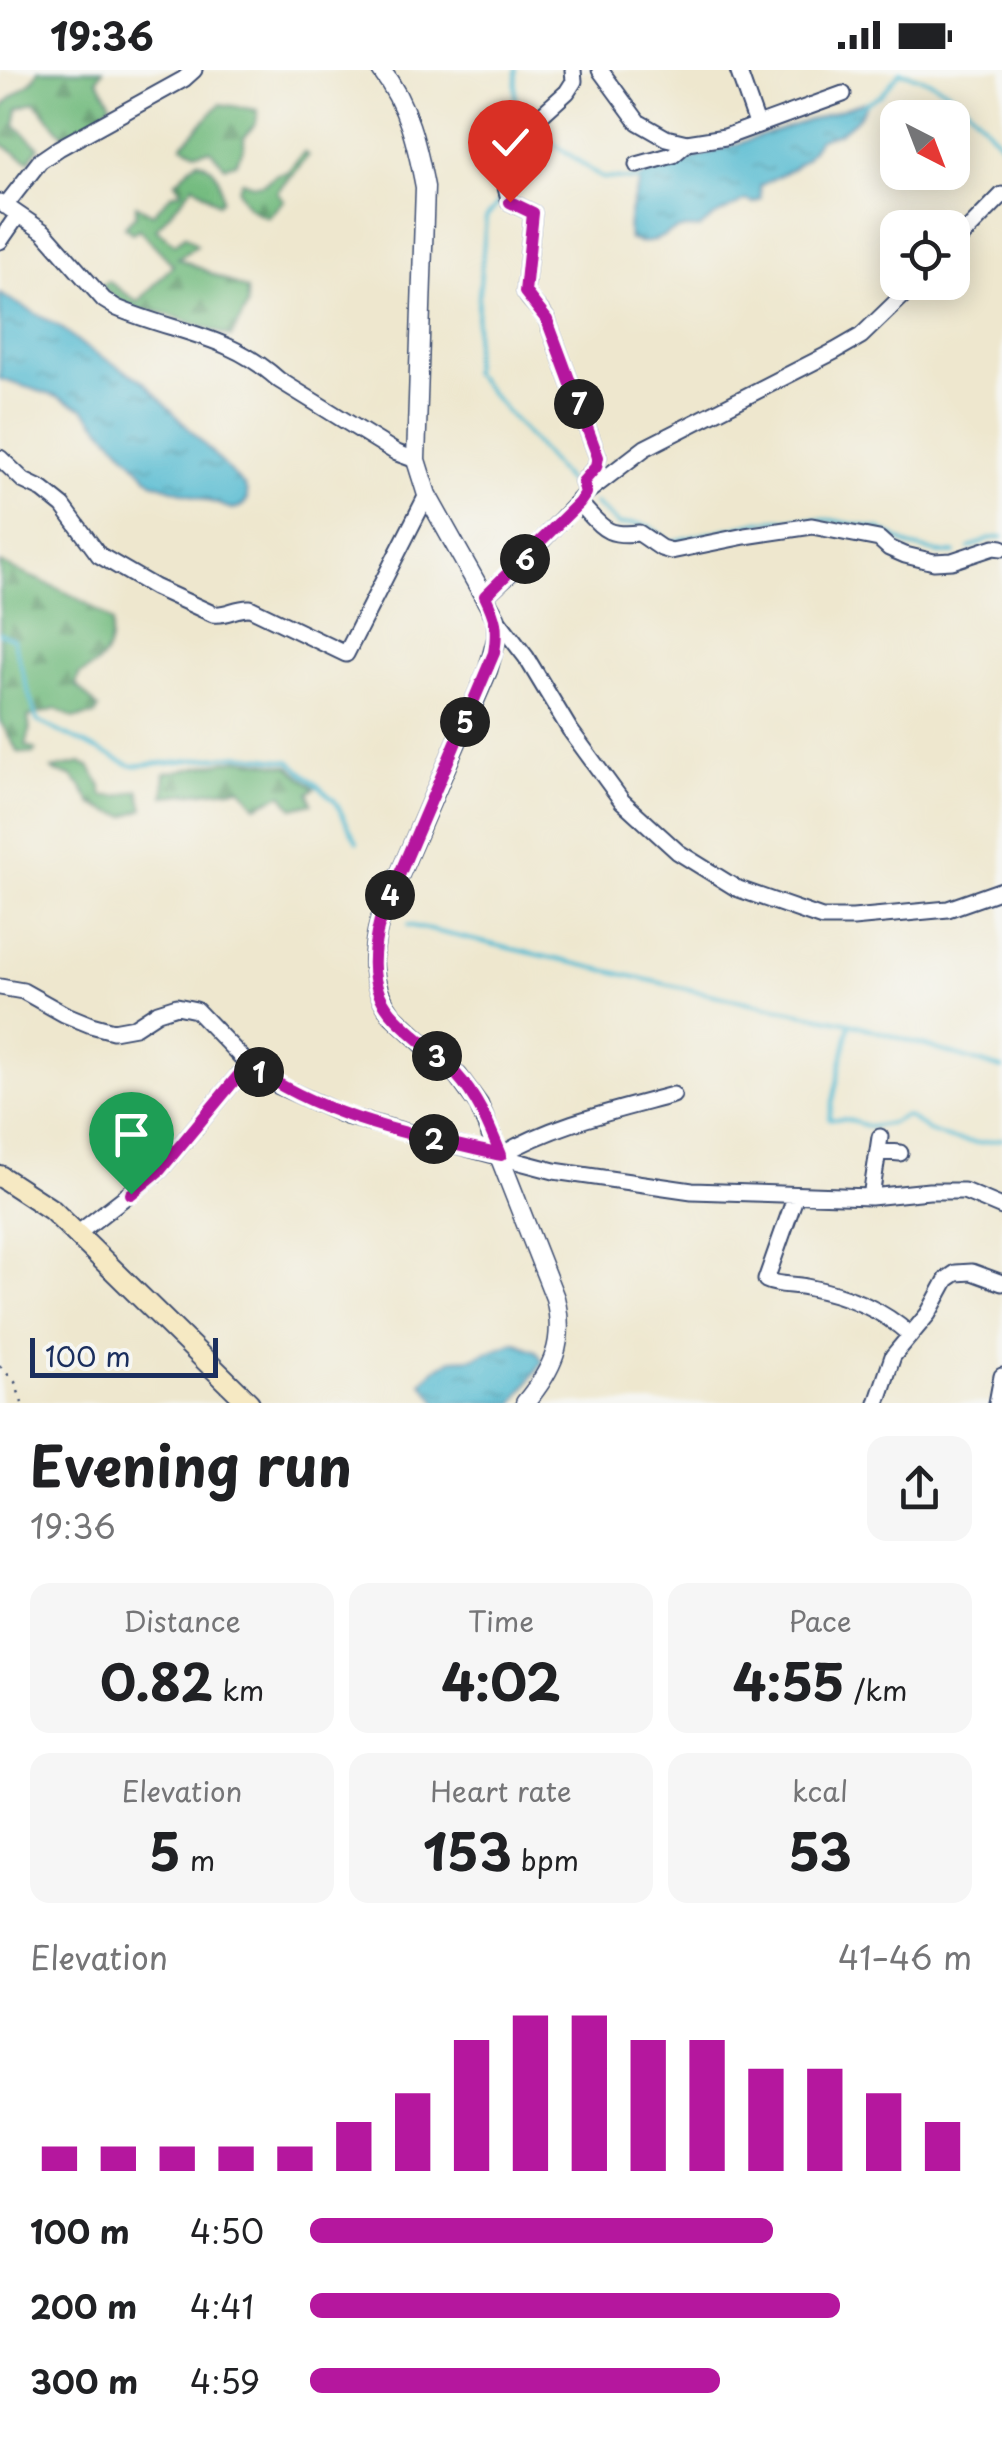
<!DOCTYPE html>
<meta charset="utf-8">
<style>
:root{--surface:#fff;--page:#f6f6f6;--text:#202124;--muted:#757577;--accent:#b5179e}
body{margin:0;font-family:"Playpen Sans",sans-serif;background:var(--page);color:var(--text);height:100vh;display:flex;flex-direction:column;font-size:38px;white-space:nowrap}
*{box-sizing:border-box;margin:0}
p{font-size:32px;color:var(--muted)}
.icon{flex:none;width:55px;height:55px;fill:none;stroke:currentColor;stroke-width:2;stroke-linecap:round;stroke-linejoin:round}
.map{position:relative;height:1333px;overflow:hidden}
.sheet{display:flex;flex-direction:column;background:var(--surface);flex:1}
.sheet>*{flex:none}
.needle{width:65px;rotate:138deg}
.tools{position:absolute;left:880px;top:30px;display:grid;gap:20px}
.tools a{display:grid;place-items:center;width:90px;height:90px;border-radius:20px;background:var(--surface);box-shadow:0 5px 25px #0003;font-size:50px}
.scale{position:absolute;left:30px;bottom:25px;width:188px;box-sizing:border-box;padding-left:10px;border:5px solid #1b2f5e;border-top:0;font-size:28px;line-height:35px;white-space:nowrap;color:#1b2f5e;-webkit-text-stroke:8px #f6f6f2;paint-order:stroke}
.pin{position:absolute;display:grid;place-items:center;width:85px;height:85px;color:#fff;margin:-102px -42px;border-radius:50% 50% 50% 0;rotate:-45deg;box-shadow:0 0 10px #0007}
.pin .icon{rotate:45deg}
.km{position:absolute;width:50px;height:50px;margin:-25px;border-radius:50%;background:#222;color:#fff;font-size:28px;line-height:50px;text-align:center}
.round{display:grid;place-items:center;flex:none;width:105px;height:105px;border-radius:20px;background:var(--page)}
.headline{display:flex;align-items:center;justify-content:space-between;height:170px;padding:0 30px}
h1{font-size:55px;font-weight:700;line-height:75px}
.stats{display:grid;grid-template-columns:repeat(3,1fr);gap:15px;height:170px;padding:10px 30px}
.stats div{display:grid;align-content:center;border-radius:20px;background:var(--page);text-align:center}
.stats b{font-size:50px;font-weight:700}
.stats small{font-size:28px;font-weight:400}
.stats p{font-size:28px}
.chart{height:280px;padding:20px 30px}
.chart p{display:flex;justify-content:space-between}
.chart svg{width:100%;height:180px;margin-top:10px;stroke:var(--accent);stroke-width:6}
ul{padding:0 30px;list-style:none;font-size:32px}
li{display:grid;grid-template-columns:160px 120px 1fr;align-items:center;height:75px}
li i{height:25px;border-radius:12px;background:var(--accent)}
.status{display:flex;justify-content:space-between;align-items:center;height:70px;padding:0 50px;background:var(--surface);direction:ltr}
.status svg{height:28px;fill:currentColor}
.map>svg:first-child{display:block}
.forest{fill:url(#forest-firs);stroke:#48766f;stroke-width:2.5}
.water{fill:url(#water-ripples);stroke:#367497;stroke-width:2.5}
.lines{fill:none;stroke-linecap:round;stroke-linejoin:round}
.stream{stroke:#52bad0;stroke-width:4}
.minor-casing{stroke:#3b4b6f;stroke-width:19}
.tertiary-casing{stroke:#3b4b6f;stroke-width:21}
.secondary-casing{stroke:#3b4b6f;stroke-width:24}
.path{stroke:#3b4b6f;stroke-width:2.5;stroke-dasharray:2.5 8;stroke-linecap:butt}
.minor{stroke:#fff;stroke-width:15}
.tertiary{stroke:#fff;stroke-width:18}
.secondary{stroke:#f6e9c3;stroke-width:20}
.route-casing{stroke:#fff;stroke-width:20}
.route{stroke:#b5179e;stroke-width:12}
</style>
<div class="status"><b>19:36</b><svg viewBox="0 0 49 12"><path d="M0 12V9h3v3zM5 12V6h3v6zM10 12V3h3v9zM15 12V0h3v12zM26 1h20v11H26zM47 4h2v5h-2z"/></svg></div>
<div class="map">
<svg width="1002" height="1333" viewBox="0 0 1002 1333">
<defs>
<pattern id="forest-firs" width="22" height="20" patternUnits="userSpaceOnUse" patternTransform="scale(2.5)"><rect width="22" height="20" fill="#75bc80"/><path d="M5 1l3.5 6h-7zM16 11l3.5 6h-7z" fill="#5f996c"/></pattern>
<pattern id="water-ripples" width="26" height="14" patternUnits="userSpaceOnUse" patternTransform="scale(2.5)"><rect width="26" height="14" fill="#52bad0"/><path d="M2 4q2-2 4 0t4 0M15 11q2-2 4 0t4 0" fill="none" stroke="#4398ac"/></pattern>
</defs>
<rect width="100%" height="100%" fill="#f6f6f2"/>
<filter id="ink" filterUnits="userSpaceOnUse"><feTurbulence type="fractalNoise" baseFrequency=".01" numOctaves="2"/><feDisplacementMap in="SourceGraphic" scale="20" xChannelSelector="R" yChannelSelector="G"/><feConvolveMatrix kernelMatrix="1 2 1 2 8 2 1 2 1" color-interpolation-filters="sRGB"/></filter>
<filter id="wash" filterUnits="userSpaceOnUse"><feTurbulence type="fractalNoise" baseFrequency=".0048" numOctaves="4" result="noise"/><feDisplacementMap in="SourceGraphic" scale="40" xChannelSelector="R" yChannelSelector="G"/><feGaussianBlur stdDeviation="2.25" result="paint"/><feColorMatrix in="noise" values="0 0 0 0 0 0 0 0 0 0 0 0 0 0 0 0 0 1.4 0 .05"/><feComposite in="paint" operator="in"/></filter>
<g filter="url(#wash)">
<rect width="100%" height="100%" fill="#eee7ce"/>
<path class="forest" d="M39,0h64l-6,9 14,24c-15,16 -27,29 -48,32l-28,-33 -17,6 -3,17 24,22 -10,14 -29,-18c0,-8 0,-19 0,-27 5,-23 32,-26 39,-46z
M220,34l38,6 -2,13 -12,14v10l-8,16 -11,3 -15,-16 -14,2 -14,-7z
M304,82l4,4 -31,36 7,8 -16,17c-17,-5 -23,-12 -30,-28l4,-8 12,4 9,-1 14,-10 10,-2z
M198,90c20,9 22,18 24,40l-4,4 -24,-19 -38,44 19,15 10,-9 12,10 -19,13 69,32v17l-16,30 -68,-24 -30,-5 -19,-11 -13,-11 7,-5 30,21 35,-37 -34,-36 -7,4 -8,-6 12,-12v-10l17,9 19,-20 10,-3 -7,-9z
M0,493c39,19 80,30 112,60 -3,31 -5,38 -33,52l-3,10 23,24 -4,6 -21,3 -18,-9 -28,8 2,13 -4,16 10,4 -3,4 -15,-2 -18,-31z
M240,689l49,7 26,22 -6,5 3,10 -19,5 -11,-14 -26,12 -15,-18 -77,8 1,-23z
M81,693l8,3 11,18 3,12h16l20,-6 5,19 -18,7 -19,-5 -15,-7 -11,-18 -10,-10 -16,-4 -3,-3z"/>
<path class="water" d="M864,32l2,3 -6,11 -21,17 -20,6 -12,18 -14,11 -33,18 1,13 -7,4 -8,-3 -34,18 -12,10c-6,1 -13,-1 -19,1 -21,5 -28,20 -52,10 -3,-20 6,-46 14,-64z
M0,224l60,33 25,20 58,34 102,106c5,13 1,20 -13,22l-80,-27 -69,-74 -28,-12 -55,-17z
M514,1272l22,9 7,10 -29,42h-76l-16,-20 12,-13 19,-11 19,-1z"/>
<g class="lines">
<path class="stream" d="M516,0l-1,46 8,5
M861,36l20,-11 19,-23c10,3 21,5 31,10 29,12 51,40 71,63
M515,46l-3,8 -23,25v9l12,42 -15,18 -14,154 106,121
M538,62l64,46 39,2
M594,433l25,22c25,-4 33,0 50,17l96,-21 33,-2 33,1 49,9 30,17 29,7h16
M969,478l19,-9 14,-2
M0,563l13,6 24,82 95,45 109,-11 49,6 45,40 22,41
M408,855l323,74 119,24 -21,96h16l25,8 21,-4 13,-7 5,1 20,14 21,8 28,4 24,-4
M850,953l152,46"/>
</g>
</g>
<g filter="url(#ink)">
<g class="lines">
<defs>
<path id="minor" d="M573,0l1,11 -7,11 -70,63 13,47 23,11 -8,79c6,11 16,17 22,28l51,137 -2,10 -13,15 3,11
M600,0l38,52 28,16 21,5 38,-6 118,-43
M738,0l19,54
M637,95l36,-10 14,-12
M0,132l44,30 60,68 13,8c59,25 111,26 162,72l118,73 19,7
M5,136l35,-45 19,-13 125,-69 10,-9
M0,171l18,-26
M952,176l50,-51
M0,388l24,23 19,9 20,16 36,49 55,32 59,27c14,2 23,-7 37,-6l96,46 81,-159
M579,433c24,24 25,34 60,30l22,15 10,3 74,-15 67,-10 67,13 10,9 16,7 29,7 18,-1 42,-14 8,1
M485,526l35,-32 66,-71 59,-45 190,-97 26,-15 56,-54
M496,548l30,39 44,73 52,71 56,51 58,36 86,30h31l95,-9 54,-19
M0,917l23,4 41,23 27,11 22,6 22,-4 23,-15 19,-6 19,4 52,54 29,21 69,31 208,55 138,20 179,6 58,-6h35l38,16
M878,1081l22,2
M501,1085c53,-31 113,-44 172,-60
M796,1125l-30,85c12,6 27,4 40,7 38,7 75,21 104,48
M871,1127l9,-60
M77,1164l83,-64 88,-106
M877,1333l16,-47 35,-42 19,-35 9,-6 16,-1 30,11
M997,1333l5,-27"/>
<path id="tertiary" d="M381,0c27,35 36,75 44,117l-9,273 11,35 69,123 1,19 -9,33 -108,250c-10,36 -10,65 12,95l66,61 21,29 76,193c11,44 -2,71 -30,105"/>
<path id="secondary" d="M0,1106l52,34 197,193"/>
</defs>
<use href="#minor" class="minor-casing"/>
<use href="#tertiary" class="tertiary-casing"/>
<use href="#secondary" class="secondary-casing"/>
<path class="path" d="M0,1296l15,16 7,21"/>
<use href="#minor" class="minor"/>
<use href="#tertiary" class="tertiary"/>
<use href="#secondary" class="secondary"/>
</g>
</g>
<g class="lines" filter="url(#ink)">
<defs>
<path id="route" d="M131,1124l29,-24 88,-106c73,54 165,71 253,91 -12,-29 -23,-57 -45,-81 -53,-57 -100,-61 -76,-154l114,-267c4,-25 2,-34 -9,-57l94,-93 7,-10 -3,-11 13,-15 2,-10 -51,-137 -22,-28 8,-79 -23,-11"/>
</defs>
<use href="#route" class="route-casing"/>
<use href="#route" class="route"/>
</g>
</svg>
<div class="tools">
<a><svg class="needle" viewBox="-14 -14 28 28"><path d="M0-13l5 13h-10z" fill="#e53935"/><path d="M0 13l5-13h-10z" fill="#757577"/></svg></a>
<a><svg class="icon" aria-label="locate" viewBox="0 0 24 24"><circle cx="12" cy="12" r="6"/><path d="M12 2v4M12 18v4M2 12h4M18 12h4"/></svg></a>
</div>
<div class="scale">100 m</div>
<div class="pin" style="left:131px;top:1124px;background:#1e9e55"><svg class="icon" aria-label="arrive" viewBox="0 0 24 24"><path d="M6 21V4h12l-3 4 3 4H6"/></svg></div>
<div class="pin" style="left:510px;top:132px;background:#d93025"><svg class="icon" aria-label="check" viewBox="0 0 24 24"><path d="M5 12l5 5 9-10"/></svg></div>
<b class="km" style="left:259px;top:1002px">1</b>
<b class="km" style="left:434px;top:1069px">2</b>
<b class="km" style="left:437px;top:986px">3</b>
<b class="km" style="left:390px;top:825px">4</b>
<b class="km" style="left:465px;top:652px">5</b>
<b class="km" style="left:525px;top:489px">6</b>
<b class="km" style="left:579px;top:334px">7</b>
</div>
<section class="sheet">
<div class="headline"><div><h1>Evening run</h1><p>19:36</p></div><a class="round"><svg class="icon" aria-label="share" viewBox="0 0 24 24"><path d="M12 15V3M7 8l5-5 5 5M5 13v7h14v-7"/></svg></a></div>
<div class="stats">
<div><p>Distance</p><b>0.82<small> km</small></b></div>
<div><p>Time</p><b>4:02</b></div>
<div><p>Pace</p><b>4:55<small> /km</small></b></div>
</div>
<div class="stats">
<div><p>Elevation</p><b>5<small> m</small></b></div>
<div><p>Heart rate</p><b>153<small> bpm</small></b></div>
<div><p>kcal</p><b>53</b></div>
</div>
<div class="chart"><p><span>Elevation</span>41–46 m</p>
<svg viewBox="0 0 160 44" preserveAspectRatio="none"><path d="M5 44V38M15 44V38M25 44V38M35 44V38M45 44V38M55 44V32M65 44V25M75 44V12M85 44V6M95 44V6M105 44V12M115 44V12M125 44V19M135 44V19M145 44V25M155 44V32"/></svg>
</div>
<ul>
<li><b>100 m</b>4:50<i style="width:70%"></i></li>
<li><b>200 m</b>4:41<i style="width:80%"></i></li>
<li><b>300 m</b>4:59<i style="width:62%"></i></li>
</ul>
</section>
